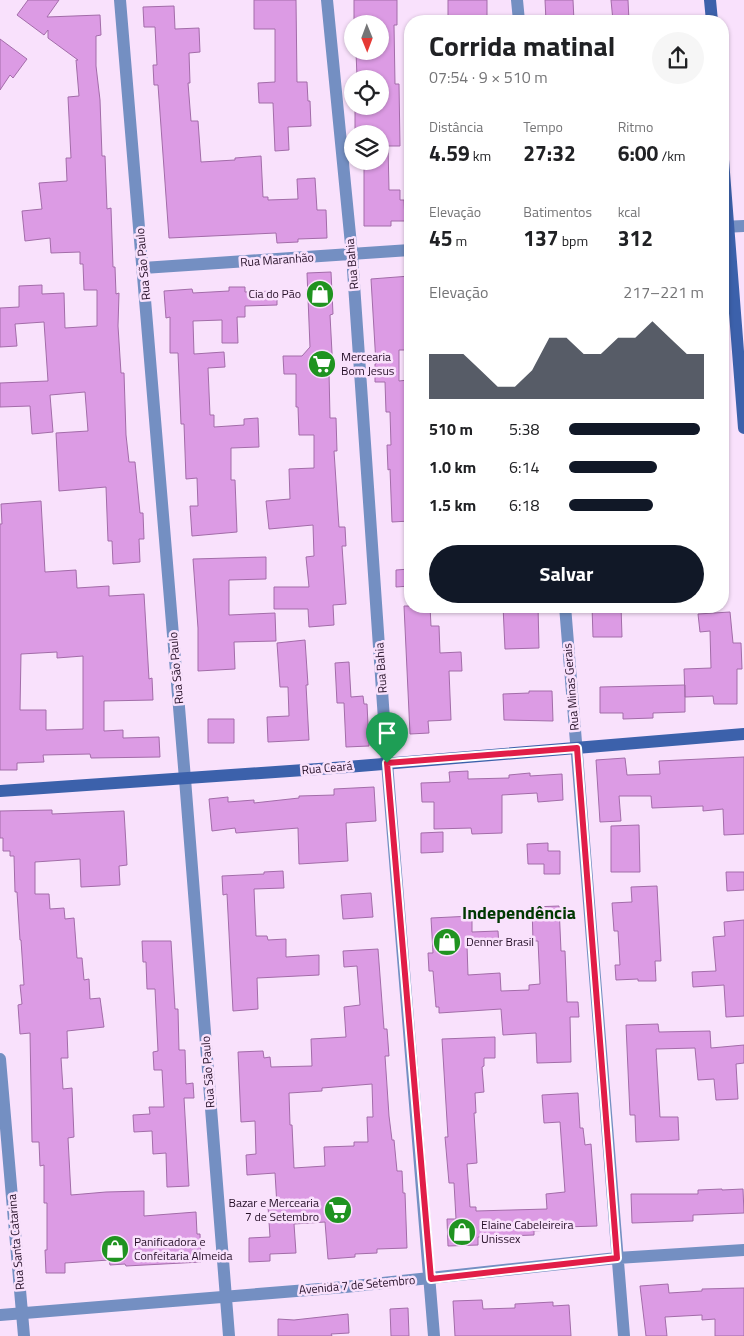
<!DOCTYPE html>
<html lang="pt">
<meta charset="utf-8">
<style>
:root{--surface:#fff;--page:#f6f6f6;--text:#202124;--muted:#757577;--accent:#111827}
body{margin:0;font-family:"Titillium Web",sans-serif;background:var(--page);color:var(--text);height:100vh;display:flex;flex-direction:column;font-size:19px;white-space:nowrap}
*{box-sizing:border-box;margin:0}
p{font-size:16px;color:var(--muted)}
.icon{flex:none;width:28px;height:28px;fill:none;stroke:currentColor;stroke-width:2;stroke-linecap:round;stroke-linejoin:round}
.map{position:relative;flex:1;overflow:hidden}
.side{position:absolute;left:404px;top:15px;width:325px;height:598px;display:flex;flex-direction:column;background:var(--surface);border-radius:20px;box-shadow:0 1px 4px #0004}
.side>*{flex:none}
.needle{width:32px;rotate:179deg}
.fabs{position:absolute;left:344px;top:15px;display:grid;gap:10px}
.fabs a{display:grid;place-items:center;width:45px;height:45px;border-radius:50%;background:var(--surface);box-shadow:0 1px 4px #0004;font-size:25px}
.pin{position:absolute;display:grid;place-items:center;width:42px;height:42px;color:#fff;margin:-51px -21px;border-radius:50% 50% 50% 0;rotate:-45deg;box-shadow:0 0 5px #0007}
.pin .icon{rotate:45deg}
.round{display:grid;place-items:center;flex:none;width:52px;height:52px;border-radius:26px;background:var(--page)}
.summary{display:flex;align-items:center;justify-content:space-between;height:85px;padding:0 25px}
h1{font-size:28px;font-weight:700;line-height:38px}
.figures{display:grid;grid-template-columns:repeat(3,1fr);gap:8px;height:85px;padding:5px 25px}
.figures div{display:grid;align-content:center}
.figures b{font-size:21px;font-weight:700}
.figures small{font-size:14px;font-weight:400}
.figures p{font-size:14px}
.chart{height:140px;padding:10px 25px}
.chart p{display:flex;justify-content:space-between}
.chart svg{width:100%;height:90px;margin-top:5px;fill:var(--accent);opacity:.7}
.cta{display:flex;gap:10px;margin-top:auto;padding:10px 25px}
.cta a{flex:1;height:58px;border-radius:30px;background:var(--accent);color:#fff;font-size:20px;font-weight:700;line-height:58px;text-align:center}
ul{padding:0 25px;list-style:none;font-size:16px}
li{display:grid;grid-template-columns:80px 60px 1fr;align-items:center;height:38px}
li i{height:12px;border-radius:6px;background:var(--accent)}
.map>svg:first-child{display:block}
.building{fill:#dc9be4;stroke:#a36ca9;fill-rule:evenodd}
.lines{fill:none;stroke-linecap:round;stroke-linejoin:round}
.street{stroke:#748fc2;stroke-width:12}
.secondary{stroke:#3c61ab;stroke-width:12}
.route-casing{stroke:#fff;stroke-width:10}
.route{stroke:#e11d48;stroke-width:6}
.labels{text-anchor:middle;stroke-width:5;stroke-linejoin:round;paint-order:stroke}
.street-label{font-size:12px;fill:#261028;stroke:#f9e1fc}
.poi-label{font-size:12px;fill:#261028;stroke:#f9e1fc;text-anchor:start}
.district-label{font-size:18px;font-weight:bold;fill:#003801;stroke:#f9e1fc}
</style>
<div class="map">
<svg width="744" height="1336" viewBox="0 0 744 1336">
<rect width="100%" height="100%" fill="#f9e1fc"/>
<path class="building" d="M28,0h31l-12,17 53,-2 1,20 -5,1v30l4,34 2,56h3l2,53 4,-1 2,59h2l1,27 3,-1 -1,33 3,47h3l2,62 3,27h6l5,51h3l1,26h-5l1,23 -27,2 -1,-23h-4l-2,-54 -47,4 -3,-58 32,-2 -3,-39 -35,3 3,37 -21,2 -2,-28 -30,1v-24l48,-2 -4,-59 -29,2 2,22 -17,1v-39l19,-1v-21l23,-1v9l22,-1 1,35 32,-2v-36h-13l-1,-26h-3v-12l-29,1 -1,-15 -25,3 -3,-30 20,-2 -3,-26 28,-2 -1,-23h5l-3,-61 11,-1 -3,-36h2l-30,-22v-8l-4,5 -27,-20z
M254,0h42l1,82h10l1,19h2l1,25 -23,1 1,23 -14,1 -2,-48h-14l-1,-20 17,-1v-53h-21z
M354,0h43v25h-3l1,59h4l1,62h-12l1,44h11v10h4l1,21h-14v5h-27v-65h16v-27h-25v-28h25v-27h-11v-3l-12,1 -1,-25h-5v-25h1v24h28v-27h-26z
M448,0h39v21h-33v-5l-6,1z
M545,0h28l1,21h-28z
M611,0h17l1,21h-16z
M174,6l1,23 24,-1 1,24 -11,1 1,30h-2l3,38h7l3,41 34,-2v-2l26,-2 2,41h5v3l30,-1 -1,-20 18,-1 2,32h9l1,28 -29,1v3l-21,1 -1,-10 -107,5 -11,-153h-4l-1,-20h4l-2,-38h-11l-1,-20z
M0,39l27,20 -14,19 -3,-3 -10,15z
M331,272l2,42 -3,1 3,57h-4l1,46h6l1,33h-3l5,76h6l1,19h-4l4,58 -13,1 1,20 -25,2 -1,-18h-34v-22h35l-3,-30 8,-1 -1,-31 -44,4 -3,-28 24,-2 -1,-30 25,-1v-33h-15l-1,-28h-2v-33h-12l-1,-18h19l8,-9 -3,-74z
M410,276v74h-11v31l9,-1 1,18h-2l3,74v49l-18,1 -2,-53 -2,1 -1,-25h4l-1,-33h-4l-1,-30h-10v-18h1l-5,-85z
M229,287h16v5l32,-1v14l-32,1v11h-8l1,26h-16v-23l-29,1 1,33 30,-2 1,15 -17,1 2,47h4v12l30,-2v-6l14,-1 1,29 -28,1v32h4l2,52 -45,4 -2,-30h8l-1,-28 -11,1 -2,-55h-3l-3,-71h-8v-36l-4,1 -2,-27 28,-2 1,4 36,-2z
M41,501l4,71 31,-2 1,18 32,-2v10l35,-2 5,85 3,-1 1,22 -49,1v30l19,-1v8l36,-1 1,20 -69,1 -1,-4 -47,1 1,7 -27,1v7h-17v-246h2l-1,-20zM57,652v6l26,-2v73l-37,1v-20h-26l1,-56z
M266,557v22l-37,1v35l46,-2 1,28 -42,1 1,27 -37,2v-43l-5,-69z
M410,569v17l-14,1v-17z
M404,606h26l1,20h8l1,27 21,-1 1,19h-13l2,49 -23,1 1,12 -19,1z
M503,606h35l1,42 -34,1z
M592,606h29l1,31h-29z
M730,612l3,31h8l1,26h-5v35h-23l-1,-8 -28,1 -1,-28 27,-1 -1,-37 -10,1 -2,-18z
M305,640l3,45h-2l3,55 -41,2 -1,-25 22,-1 -1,-29h-8l-3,-44z
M349,662l2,35 12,-1 1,8h3l2,42 -23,1 -2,-44h-7l-2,-40z
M685,685v27l-32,1v5l-30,1v-6h-23v-26z
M529,691h23l1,30 -49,-1 -1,-26 26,-1z
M208,719h26v24h-26z
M744,757v77l-20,1 -1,-26 -20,2v-5l-51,2 -1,-12h-32l2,25 -21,1 -4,-62 29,-2 2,17 33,-1 -1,-13z
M468,771v8l41,-1v-3l21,-2v3l32,-2 1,26 -25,2 -1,-9 -35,2v38l-30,1 -1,-6 -37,1v-27h-12l-1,-19 29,-1 -1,-10z
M374,787l2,34 -30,2 2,38 -49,3 -1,-36 -62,5 -1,-5 -23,3 -3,-32 19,-2v5l26,-2v3l45,-5v-2l35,-1v-6z
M52,810v4l72,-3 2,34 1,20 -8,1 1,19 -39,2 -1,-28 -45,3v32h14l1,15 14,-1 1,11 9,-1 3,40h5l2,22 5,-1 1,20 10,-1 4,29 -37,4 1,27h-7l2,31 9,-1 2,49 -6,1 3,57 35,-3 38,-1v25l52,-4 1,22h3l1,28 -75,4 -1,-2 -15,1 -1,-5 -44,3v10h-19l-1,-23h2v-47h-3v-38l-4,1 -1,-24h-7l-2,-109 -10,1 -2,-29 4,-1 -2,-19h4l-3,-45h-1l-3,-48h-2l-1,-36h-4v-5h-7v-13h-3v-27z
M639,825l1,47h-29v-46z
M443,832v20l-22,1v-20z
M548,843v8h12v23h-16v-10h-16l-1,-20z
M283,871l1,17 -30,1 2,47h11l1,4 18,-1v18l33,-2v20l-62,3 1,31 -25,2 -6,-117 -4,1 -1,-19 42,-2v-2z
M726,872h18v18l-17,1z
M657,886l4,75h-6l1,20h-18v-2l-22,1 -1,-15h5l-2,-34h-4l-2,-28 20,-1 -1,-15z
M371,893l2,24 -30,2 -2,-24z
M559,906l2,45h4l2,51h11l1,15h-9l1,45 -34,1 -1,-30 -33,2 -2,-26 -62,4v-6h-3l-3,-36h-4l-1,-18h5l-2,-35 41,-2v16l26,-1 1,14h-32l1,30 32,-2 1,18 28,-1v-5l11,-1 -2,-43h-5l-1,-34z
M744,920v96l-18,1 -2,-32 -31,2 -1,-15 24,-1 -3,-34 12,-1 -1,-14z
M142,941h29l4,68h3l1,41h6l1,34 7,-1 1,15h-10l5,88 -22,1 -1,-34 -13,1 -1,-23 -18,1 -1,-17 17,-1 -1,-7h15l-2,-37h-8l-1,-18 5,-1 -3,-62h-8l-1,-27h-3z
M378,949l6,80h3l2,27h-4l4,60 3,24h2l3,31h5l1,22h2l2,55 -30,1v4l-22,1v3l-27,2 -3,-37 -31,2 2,29 -26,1v7l-21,1v-24l21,-1 -2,-31h9l-2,-33 -28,2 -1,-20 10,-1 -1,-33 -14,1 -3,-70 25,-1 1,7 6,-1 1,10 41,-1 -1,-27 35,-2 -2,-30 16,-2 -3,-39 -13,1 -1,-16zM372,1084l1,33h-6l1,25h-14v4l-30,1 1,19 -31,2 -2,-43h-2l-1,-32 33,-2v-3z
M658,1024l1,8 51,-1 1,17 33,-3v18l-8,1 2,35 -22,1 -2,-21 -16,1 -3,-32 -39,1 4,68h18l1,23 -43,2 -1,-27h-5l-4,-90z
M495,1037v21h-11v8l-2,1 2,25 -9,1 1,20h-2l3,50 -10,1 3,43h6v4l71,-2 -1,-15 19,-2 -5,-70 -16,1 -2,-28 36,-2 2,35h3l2,17 6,-1 6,82 -33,1v2l-30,2v4l-56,2v8l-30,1 -1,-27h9l-2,-36h-5l-4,-46h3l-6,-98z
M722,1189v1l21,-1 1,24 -51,2v6l-61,2 -1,-29h67v-4z
M668,1284l1,9 33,-2v-2l42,-1v48h-29v-17l-13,1v-5l-37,2 2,19h-21l-6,-50z
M482,1300l1,9 32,-1v-4l38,-2v4l16,-1 2,31h-116l-2,-35z
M408,1308l1,28h-18l-1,-27z
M348,1314l1,19 -18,1 1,2h-54v-17l16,1z"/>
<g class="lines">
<path class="street" d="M120,0l65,779 44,557
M327,0l25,255 35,508 47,573
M517,0l2,21
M722,227l22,-1
M143,268l267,-18
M565,606l59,730
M0,1059l24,277
M0,1315l345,-28 272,-29 127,-8"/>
<path class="secondary" d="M710,0l2,21
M722,147l22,281
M0,791l347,-24 397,-33"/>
</g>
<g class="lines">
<defs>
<path id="route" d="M577,748l40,510 -186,21 -44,-516z"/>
</defs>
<use href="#route" class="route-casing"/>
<use href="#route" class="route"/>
</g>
<defs>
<symbol id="shop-disc" viewBox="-11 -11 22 22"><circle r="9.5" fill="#1f9320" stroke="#f9e1fc"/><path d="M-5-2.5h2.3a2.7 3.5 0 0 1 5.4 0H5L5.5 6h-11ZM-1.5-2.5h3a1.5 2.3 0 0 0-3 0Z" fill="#fff"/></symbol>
<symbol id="supermarket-disc" viewBox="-11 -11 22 22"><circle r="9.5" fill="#1f9320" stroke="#f9e1fc"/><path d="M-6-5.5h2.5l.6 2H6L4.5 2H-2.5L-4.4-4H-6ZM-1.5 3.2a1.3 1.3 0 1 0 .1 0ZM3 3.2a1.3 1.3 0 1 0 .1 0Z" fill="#fff"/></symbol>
</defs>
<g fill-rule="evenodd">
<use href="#shop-disc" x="304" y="278" width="32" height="32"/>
<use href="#supermarket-disc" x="306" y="348" width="32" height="32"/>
<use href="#shop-disc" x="431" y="926" width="32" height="32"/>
<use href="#supermarket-disc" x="322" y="1194" width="32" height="32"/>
<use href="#shop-disc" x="446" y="1216" width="32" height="32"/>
<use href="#shop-disc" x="99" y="1233" width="32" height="32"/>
</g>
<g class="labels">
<g class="street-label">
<text transform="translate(277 260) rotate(-4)" y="4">Rua Maranhão</text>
<text transform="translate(143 264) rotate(-95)" y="4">Rua São Paulo</text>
<text transform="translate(352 264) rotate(-95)" y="4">Rua Bahia</text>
<text transform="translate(176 668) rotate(-95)" y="4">Rua São Paulo</text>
<text transform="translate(381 668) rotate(-94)" y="4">Rua Bahia</text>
<text transform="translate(571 687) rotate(-95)" y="4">Rua Minas Gerais</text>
<text transform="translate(327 768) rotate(-5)" y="4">Rua Ceará</text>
<text transform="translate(208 1072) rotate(-94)" y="4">Rua São Paulo</text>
<text transform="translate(16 1242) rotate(-95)" y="4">Rua Santa Catarina</text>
<text transform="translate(357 1285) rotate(-5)" y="4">Avenida 7 de Setembro</text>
</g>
<g class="poi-label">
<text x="301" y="298" text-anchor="end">Cia do Pão</text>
<text x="341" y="361">Mercearia<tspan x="341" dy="14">Bom Jesus</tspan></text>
<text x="466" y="946">Denner Brasil</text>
<text x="319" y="1207" text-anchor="end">Bazar e Mercearia<tspan x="319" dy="14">7 de Setembro</tspan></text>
<text x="481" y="1229">Elaine Cabeleireira<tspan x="481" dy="14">Unissex</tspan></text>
<text x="134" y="1246">Panificadora e<tspan x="134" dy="14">Confeitaria Almeida</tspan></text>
</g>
<g class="district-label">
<text x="519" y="919">Independência</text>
</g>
</g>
</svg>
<div class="fabs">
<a><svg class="needle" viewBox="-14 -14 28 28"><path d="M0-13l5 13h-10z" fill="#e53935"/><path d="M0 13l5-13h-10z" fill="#757577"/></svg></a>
<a><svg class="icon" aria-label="locate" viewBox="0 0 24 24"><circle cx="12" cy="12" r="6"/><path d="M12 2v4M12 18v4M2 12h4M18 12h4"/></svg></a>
<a><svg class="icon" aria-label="layers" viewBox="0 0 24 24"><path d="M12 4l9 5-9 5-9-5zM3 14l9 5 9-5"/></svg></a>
</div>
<div class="pin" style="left:387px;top:763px;background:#1e9e55"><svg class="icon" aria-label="arrive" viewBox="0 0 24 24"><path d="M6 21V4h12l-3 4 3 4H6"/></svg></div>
<section class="side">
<div class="summary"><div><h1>Corrida matinal</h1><p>07:54 · 9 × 510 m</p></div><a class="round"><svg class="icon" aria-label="share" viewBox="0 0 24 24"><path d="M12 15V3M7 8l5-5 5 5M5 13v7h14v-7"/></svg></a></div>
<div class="figures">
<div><p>Distância</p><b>4.59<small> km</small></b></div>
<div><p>Tempo</p><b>27:32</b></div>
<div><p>Ritmo</p><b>6:00<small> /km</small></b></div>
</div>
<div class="figures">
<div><p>Elevação</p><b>45<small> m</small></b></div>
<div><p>Batimentos</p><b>137<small> bpm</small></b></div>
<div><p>kcal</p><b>312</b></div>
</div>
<div class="chart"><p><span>Elevação</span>217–221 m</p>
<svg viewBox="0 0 160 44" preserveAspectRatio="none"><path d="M0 44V22L10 22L20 22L30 30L40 38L50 38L60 30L70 14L80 14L90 22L100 22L110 14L120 14L130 6L140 14L150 22L160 22V44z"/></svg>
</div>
<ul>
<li><b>510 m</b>5:38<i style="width:97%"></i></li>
<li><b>1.0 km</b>6:14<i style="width:65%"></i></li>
<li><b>1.5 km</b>6:18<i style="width:62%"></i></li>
</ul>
<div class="cta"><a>Salvar</a></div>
</section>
</div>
